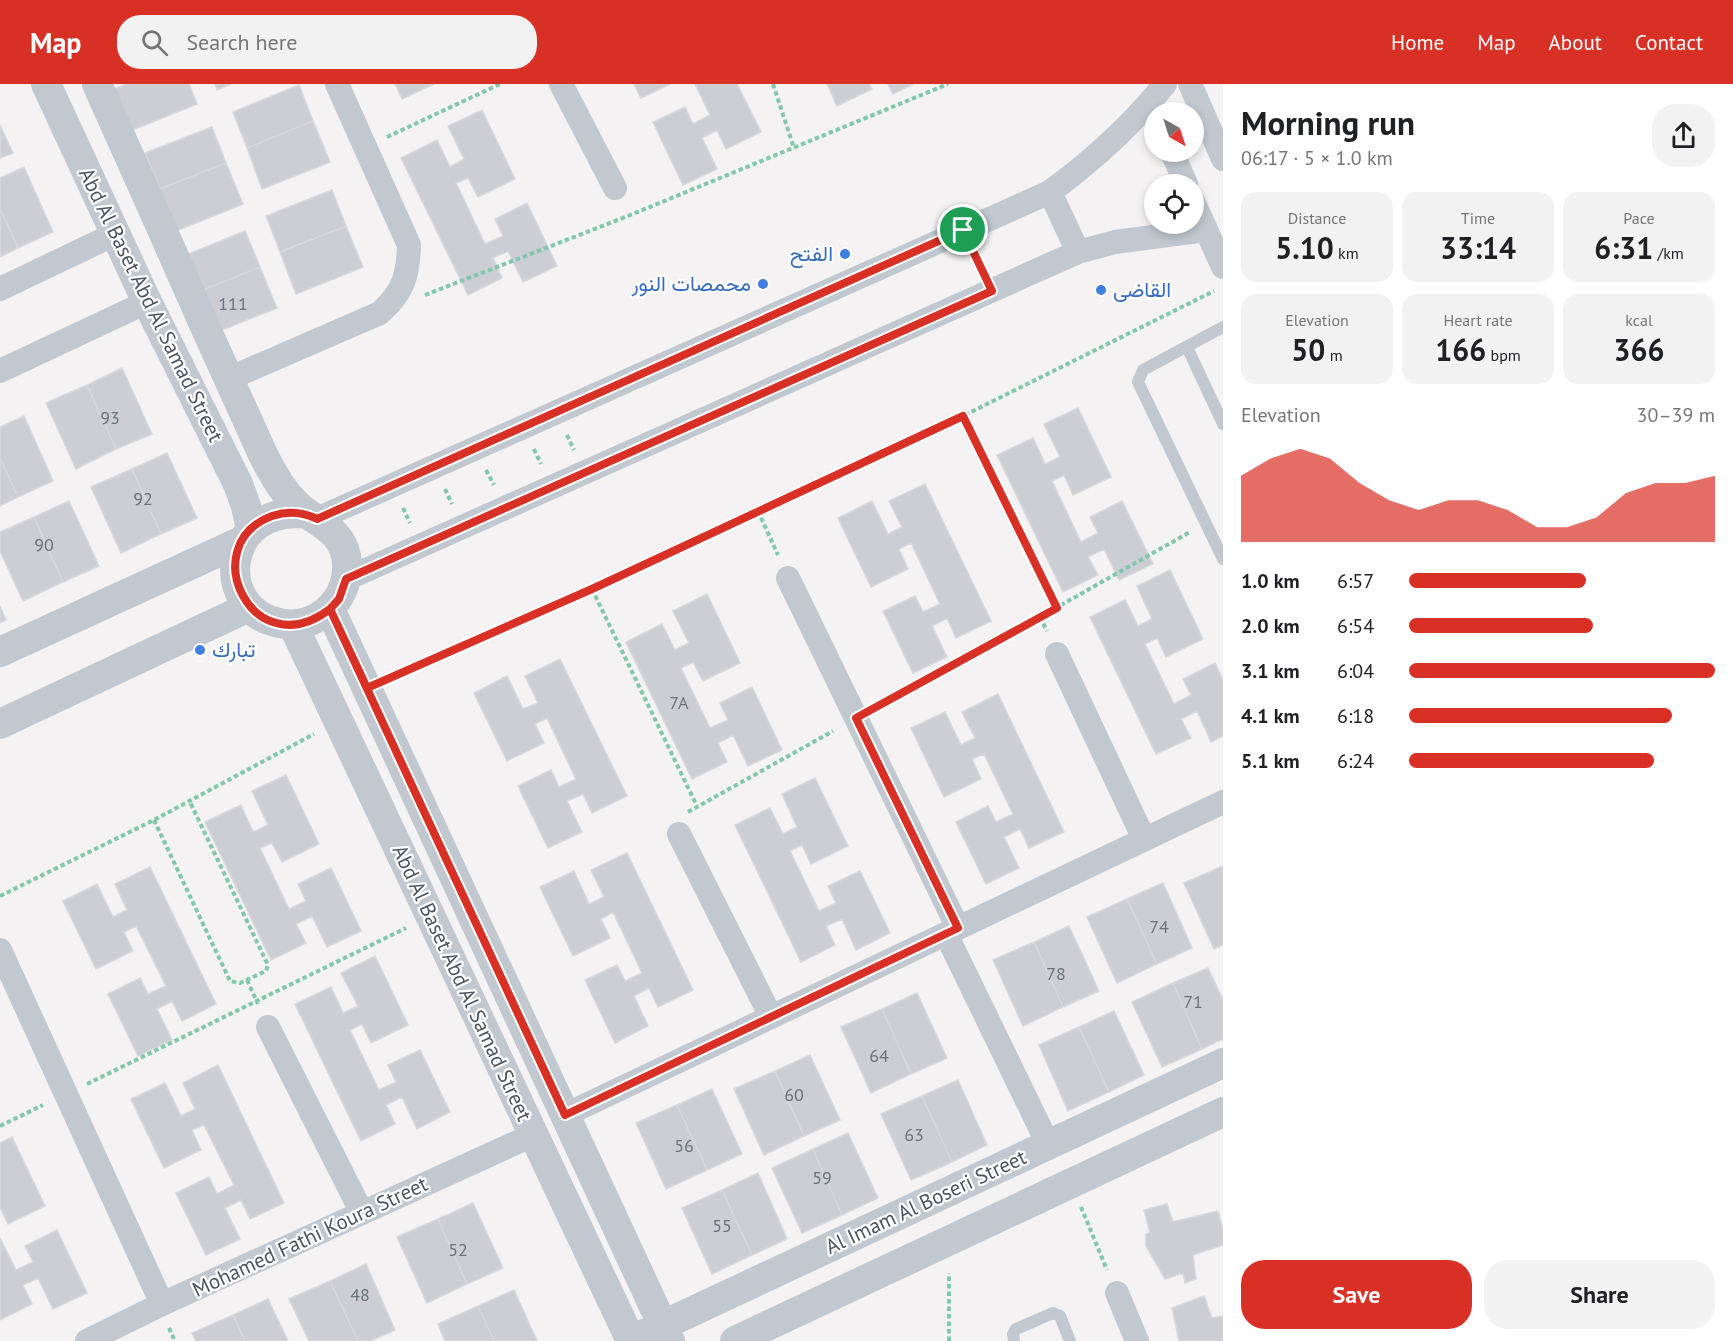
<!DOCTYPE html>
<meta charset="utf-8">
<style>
:root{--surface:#fff;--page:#f2f2f2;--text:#202124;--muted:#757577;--accent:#d93025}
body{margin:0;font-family:"PT Sans",Vazirmatn,sans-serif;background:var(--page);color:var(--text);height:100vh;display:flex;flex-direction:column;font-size:22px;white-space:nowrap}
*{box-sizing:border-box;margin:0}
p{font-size:20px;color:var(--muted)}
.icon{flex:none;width:33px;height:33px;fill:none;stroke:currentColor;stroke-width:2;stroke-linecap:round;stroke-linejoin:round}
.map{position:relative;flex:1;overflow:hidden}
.sheet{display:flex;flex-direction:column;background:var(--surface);width:510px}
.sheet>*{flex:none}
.needle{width:39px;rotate:141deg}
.tools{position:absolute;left:1144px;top:18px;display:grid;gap:12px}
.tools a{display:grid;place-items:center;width:60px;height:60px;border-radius:50%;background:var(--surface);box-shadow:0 3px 9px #0003;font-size:30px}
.pin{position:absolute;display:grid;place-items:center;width:51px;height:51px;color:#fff;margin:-26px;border:3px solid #fff;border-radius:50%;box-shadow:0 2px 6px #0007}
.round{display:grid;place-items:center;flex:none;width:63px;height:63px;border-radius:24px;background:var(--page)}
.overview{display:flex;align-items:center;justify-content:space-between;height:102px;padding:0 18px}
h1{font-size:33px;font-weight:700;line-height:45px}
.metrics{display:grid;grid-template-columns:repeat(3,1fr);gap:9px;height:102px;padding:6px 18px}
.metrics div{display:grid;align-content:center;border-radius:15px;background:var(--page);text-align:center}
.metrics b{font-size:30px;font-weight:700}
.metrics small{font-size:16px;font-weight:400}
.metrics p{font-size:16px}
.chart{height:168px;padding:12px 18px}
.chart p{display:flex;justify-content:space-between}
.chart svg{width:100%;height:108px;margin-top:6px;fill:var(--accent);opacity:.7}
.action{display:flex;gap:12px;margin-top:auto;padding:12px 18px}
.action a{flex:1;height:69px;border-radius:24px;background:var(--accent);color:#fff;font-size:24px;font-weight:700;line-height:69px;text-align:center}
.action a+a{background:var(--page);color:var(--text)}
ul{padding:0 18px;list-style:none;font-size:20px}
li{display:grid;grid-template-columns:96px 72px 1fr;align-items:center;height:45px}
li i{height:15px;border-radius:8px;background:var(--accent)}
header{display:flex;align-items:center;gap:36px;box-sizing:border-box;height:84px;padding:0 30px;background:var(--accent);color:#fff}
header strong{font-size:28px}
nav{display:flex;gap:33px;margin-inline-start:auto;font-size:21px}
.search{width:420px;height:54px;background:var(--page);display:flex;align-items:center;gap:15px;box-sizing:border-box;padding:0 21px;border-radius:24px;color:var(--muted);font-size:22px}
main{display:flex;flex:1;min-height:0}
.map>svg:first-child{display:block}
.building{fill:#ccced4;stroke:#d7d8dc;stroke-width:1.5}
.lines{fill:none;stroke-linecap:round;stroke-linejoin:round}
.path{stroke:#81c7ac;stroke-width:4;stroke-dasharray:4.5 3;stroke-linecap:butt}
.service{stroke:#c1c8cf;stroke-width:12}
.minor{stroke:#c1c8cf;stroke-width:24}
.tertiary{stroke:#c1c8cf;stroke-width:30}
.route-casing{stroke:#fff;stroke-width:12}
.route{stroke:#d93025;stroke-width:8}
.shop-dot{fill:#3f7fe0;stroke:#fff;stroke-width:2}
.labels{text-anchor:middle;stroke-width:4.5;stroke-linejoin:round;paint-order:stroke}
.number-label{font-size:18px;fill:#6b727c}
.shop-label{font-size:21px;fill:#366cbe;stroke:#fff;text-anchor:end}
.street-label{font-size:21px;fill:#4b535e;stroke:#fff}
</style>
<header>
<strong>Map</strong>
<div class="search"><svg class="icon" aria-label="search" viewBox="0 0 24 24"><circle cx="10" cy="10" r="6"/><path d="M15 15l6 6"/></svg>Search here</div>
<nav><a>Home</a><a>Map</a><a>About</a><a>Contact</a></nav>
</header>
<main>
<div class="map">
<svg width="1223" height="1257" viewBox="0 0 1223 1257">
<rect width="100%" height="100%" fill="#f4f2f2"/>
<path class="building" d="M127,0h62l8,20 -67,27 -16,-42z
M215,0h16l-14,6z
M395,0h39l-32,15z
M634,0h36l-29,14z
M695,0h42l24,48 -35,17 -9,-19 -15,8 15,31 -34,16 -30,-63 32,-15 8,17 17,-9z
M827,0h42l3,5 -35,17z
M888,0h25l-20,10z
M299,1l14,36 -66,27 -14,-36z
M482,26l33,69 -37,18 -10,-19 -12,5 29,61 18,-8 -8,-17 32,-16 30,63 -34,16 -15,-31 -15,7 9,20 -34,17 -67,-137 36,-18 13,27 14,-8 -16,-33z
M313,37l17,41 -68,27 -15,-41z
M0,41l13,28 -13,5z
M212,43l14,36 -66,26 -15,-36z
M226,79l17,41 -67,27 -16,-42z
M24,83l29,65 -35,16 -18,-40v-30z
M332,106l14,36 -66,26 -14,-36z
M0,124l18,40 -18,9z
M346,142l17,41 -67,27 -16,-42z
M245,147l15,36 -67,27 -14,-36z
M260,183l17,41 -68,27 -16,-41z
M122,284l30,66 -36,15 -29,-64z
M87,301l29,64 -40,20 -30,-66z
M1078,324l33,69 -38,18 -9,-20 -12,6 29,61 17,-9 -8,-16 32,-16 31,63 -34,16 -15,-31 -16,8 10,18 -35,17 -66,-137 36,-17 12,26 15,-7 -16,-33z
M24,332l29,65 -35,16 -18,-39v-31z
M167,369l30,65 -36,16 -29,-65z
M0,374l18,39 -18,9z
M132,385l29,65 -40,19 -30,-66z
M925,400l66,137 -35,17 -9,-20 -15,8 15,31 -34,16 -30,-62 32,-15 8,16 17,-8 -29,-61 -12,6 9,20 -37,18 -33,-69 34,-17 16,33 14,-7 -13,-26z
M69,417l30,65 -36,16 -29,-65z
M34,433l29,65 -40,19 -23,-50v-19z
M1170,486l33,69 -37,18 -9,-19 -12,6 29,60 17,-9 -8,-16 32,-16 8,17v56l-12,6 -14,-31 -16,8 10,19 -35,16 -66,-137 35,-17 13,26 14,-7 -15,-33z
M707,510l33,69 -37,18 -10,-19 -12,6 29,60 18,-8 -8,-17 32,-16 30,63 -34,16 -15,-31 -15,8 9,19 -35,17 -66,-137 36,-18 13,26 14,-7 -16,-32z
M0,522l6,14 -6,3z
M560,575l67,137 -35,17 -9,-19 -16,7 15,31 -34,16 -30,-62 33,-16 8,17 17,-8 -29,-61 -12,6 9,19 -37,18 -33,-68 33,-17 16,33 15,-6 -13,-27z
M998,610l66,138 -35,16 -9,-19 -16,8 15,31 -33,16 -30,-62 32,-16 8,16 17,-8 -29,-60 -12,5 9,20 -37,18 -33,-69 34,-16 16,33 14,-7 -13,-26z
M286,691l33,69 -37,18 -10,-19 -12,5 29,61 17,-8 -8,-17 33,-16 30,63 -34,16 -15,-31 -16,8 10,19 -35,17 -66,-138 36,-17 12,27 15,-7 -16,-34z
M815,694l33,68 -37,18 -9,-19 -12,6 29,60 17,-8 -8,-17 32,-15 30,62 -34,17 -14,-31 -16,7 9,19 -34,17 -66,-137 35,-17 13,26 14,-7 -15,-33z
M627,769l66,137 -35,17 -9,-19 -15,8 14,30 -33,17 -30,-63 32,-15 8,16 17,-8 -29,-61 -12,7 9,19 -37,18 -33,-69 34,-16 15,33 15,-7 -13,-27z
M1223,782v79l-9,4 -30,-66z
M150,783l66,137 -34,17 -10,-20 -15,8 15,31 -34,16 -30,-62 32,-16 8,16 18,-8 -30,-60 -12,6 9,19 -37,18 -33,-68 34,-17 16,33 14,-7 -12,-26z
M1163,799l29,65 -35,16 -30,-65z
M1127,815l30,65 -40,19 -30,-66z
M1069,842l30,65 -36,16 -29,-65z
M1034,858l29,65 -40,19 -30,-66z
M375,872l33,69 -37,18 -9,-19 -12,6 29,60 17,-8 -8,-17 32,-15 30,62 -33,17 -15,-32 -16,8 9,19 -34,17 -66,-137 36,-17 12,26 15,-7 -17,-33z
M1208,884l15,32v39l-21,10 -29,-66z
M1173,899l29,66 -40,18 -30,-65z
M917,909l30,65 -36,16 -29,-65z
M882,925l29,65 -40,19 -30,-66z
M1114,927l30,64 -35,17 -30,-65z
M1079,943l30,65 -41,19 -29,-66z
M810,971l30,65 -36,16 -29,-65z
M218,981l66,138 -34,16 -9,-19 -16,8 15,31 -34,16 -30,-62 33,-16 8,17 17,-9 -30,-60 -12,5 9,20 -37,18 -33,-69 34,-16 16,33 14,-7 -12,-26z
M775,987l29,65 -40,19 -30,-66z
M958,996l29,65 -35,17 -30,-66z
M712,1005l30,65 -35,16 -30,-65z
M922,1012l30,66 -41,18 -30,-66z
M677,1021l30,65 -41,19 -30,-66z
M848,1049l30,65 -36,17 -29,-66z
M12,1053l33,69 -37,18 -8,-17v-64z
M813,1065l29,66 -40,18 -30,-65z
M758,1089l29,66 -35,16 -30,-65z
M722,1106l30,65 -40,19 -30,-66z
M473,1119l30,65 -36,16 -29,-65z
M1167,1120l6,18 45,-11 5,19v15l-30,10 3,24 -11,4 -2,-10 -18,6 -19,-33v-12l4,-1 -6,-23z
M438,1135l29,65 -40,19 -30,-66z
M57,1146l30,63 -34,16 -15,-31 -15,7 9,19 -32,16v-82l16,32 17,-8 -8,-16z
M366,1180l29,66 -25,11h-12l-28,-60z
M330,1197l28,60h-49l-20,-42z
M514,1206l23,51h-43l-16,-35z
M1204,1212l8,22 11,-2v25h-44l-7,-33z
M268,1215l20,42h-43l-12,-26z
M478,1222l16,35h-49l-7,-17z
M233,1231l12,26h-49l-4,-8z"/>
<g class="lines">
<path class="path" d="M773,0l21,64
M387,53l113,-53
M974,169l7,15
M425,211l203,-79 320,-132
M963,332l94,192
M567,351l7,15
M534,365l7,15
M486,386l8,15
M445,405l7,15
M403,424l7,15
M758,427l20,44
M592,505l105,217
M1040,533l7,14
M392,593l200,-88 371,-173 251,-125
M877,623l163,-90 150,-85
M688,728l145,-81
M154,736l76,161 10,2 26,-12 2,-6 -79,-165
M0,812l154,-76 160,-86
M247,896l11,24
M87,1000l319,-156
M0,1042l43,-21
M1081,1123l26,63
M169,1244l6,13
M949,1257v-68"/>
<path class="service" d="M1223,243l-80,43 -5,12 85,177
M1187,263l36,77
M1014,1257l-1,-7 3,-5 37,-16 7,3 10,25"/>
<path class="minor" d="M561,0l54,104
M1190,0l33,75
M1172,68l14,32
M1050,108l28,60
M1194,119l29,64
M0,205l115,-55
M0,287l147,-69
M228,295l152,-66c23,-21 28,-36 29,-68l-72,-161
M317,435l733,-327c42,-31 82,-67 115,-108
M788,494l170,350
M346,495l732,-327 37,-10 91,-12
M1057,570l87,185
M679,750l92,183
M946,850l102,210
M0,866l162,354
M268,943l94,186
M565,1031l658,-313
M1117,1209l20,48
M87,1257l75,-37 371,-169"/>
<path class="tertiary" d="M46,0l101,218 91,182 8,22 5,23
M97,0c37,82 73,163 109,245 15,33 30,66 45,99 7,15 13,31 22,45 8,15 21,31 35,41 16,12 33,19 38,42 8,40 -28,76 -67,67 -67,-13 -57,-120 29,-109
M330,525l340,732
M293,541l338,716
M0,568l242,-111
M0,640l249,-117
M644,1250l579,-271
M735,1257l488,-229"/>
</g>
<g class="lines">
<defs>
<path id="route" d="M963,146l-646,289c-14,-7 -30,-8 -45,-3 -78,29 -19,152 58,93l235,506 393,-187 -102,-210 201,-110 -94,-192 -371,173 -225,99 -37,-79 9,-10 7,-20 646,-288 -29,-61"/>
</defs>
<use href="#route" class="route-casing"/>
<use href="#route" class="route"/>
</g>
<g class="shop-dot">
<circle cx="845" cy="170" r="6"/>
<circle cx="763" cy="200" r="6"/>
<circle cx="1101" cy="206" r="6"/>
<circle cx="200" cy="566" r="6"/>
</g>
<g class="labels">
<g class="number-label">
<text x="233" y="226">111</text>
<text x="110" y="340">93</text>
<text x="143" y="421">92</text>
<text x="44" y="467">90</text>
<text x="679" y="625">7A</text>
<text x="1159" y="849">74</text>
<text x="1056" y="896">78</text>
<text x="1193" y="924">71</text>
<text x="879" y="978">64</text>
<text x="794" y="1017">60</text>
<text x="914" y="1057">63</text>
<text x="684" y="1068">56</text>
<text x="822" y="1100">59</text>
<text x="722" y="1148">55</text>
<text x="458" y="1172">52</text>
<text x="360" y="1217">48</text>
</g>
<g class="shop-label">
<text x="833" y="177">الفتح</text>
<text x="751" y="207">محمصات النور</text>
<text x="1113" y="213" text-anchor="start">القاضى</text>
<text x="212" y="573" text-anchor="start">تبارك</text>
</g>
<g class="street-label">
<text transform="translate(151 221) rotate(64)" y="7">Abd Al Baset Abd Al Samad Street</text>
<text transform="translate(462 899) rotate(65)" y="7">Abd Al Baset Abd Al Samad Street</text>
<text transform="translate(926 1118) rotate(-25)" y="7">Al Imam Al Boseri Street</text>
<text transform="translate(310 1153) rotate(-25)" y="7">Mohamed Fathi Koura Street</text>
</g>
</g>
</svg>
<div class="tools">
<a><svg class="needle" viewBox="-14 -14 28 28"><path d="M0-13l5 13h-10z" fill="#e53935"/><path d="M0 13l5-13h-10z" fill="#757577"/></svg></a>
<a><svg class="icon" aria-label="locate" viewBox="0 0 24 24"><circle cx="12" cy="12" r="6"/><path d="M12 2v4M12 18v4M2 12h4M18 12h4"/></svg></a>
</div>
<div class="pin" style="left:963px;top:146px;background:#1e9e55"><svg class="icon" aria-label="arrive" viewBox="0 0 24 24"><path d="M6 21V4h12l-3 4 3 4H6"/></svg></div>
</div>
<section class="sheet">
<div class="overview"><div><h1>Morning run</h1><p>06:17 · 5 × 1.0 km</p></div><a class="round"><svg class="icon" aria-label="share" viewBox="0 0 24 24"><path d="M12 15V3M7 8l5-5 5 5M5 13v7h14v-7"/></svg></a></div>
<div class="metrics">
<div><p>Distance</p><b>5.10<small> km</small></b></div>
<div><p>Time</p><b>33:14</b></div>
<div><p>Pace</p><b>6:31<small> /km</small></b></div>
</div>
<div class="metrics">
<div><p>Elevation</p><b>50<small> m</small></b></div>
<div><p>Heart rate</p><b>166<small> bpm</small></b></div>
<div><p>kcal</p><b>366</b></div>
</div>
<div class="chart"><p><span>Elevation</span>30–39 m</p>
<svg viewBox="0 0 160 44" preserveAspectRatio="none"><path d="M0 44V17L10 10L20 6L30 10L40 20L50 27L60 31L70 27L80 27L90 31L100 38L110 38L120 34L130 24L140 20L150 20L160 17V44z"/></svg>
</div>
<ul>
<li><b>1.0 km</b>6:57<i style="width:58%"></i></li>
<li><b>2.0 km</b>6:54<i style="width:60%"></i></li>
<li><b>3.1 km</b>6:04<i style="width:100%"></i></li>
<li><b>4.1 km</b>6:18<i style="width:86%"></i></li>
<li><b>5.1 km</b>6:24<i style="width:80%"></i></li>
</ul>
<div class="action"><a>Save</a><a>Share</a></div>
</section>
</main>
